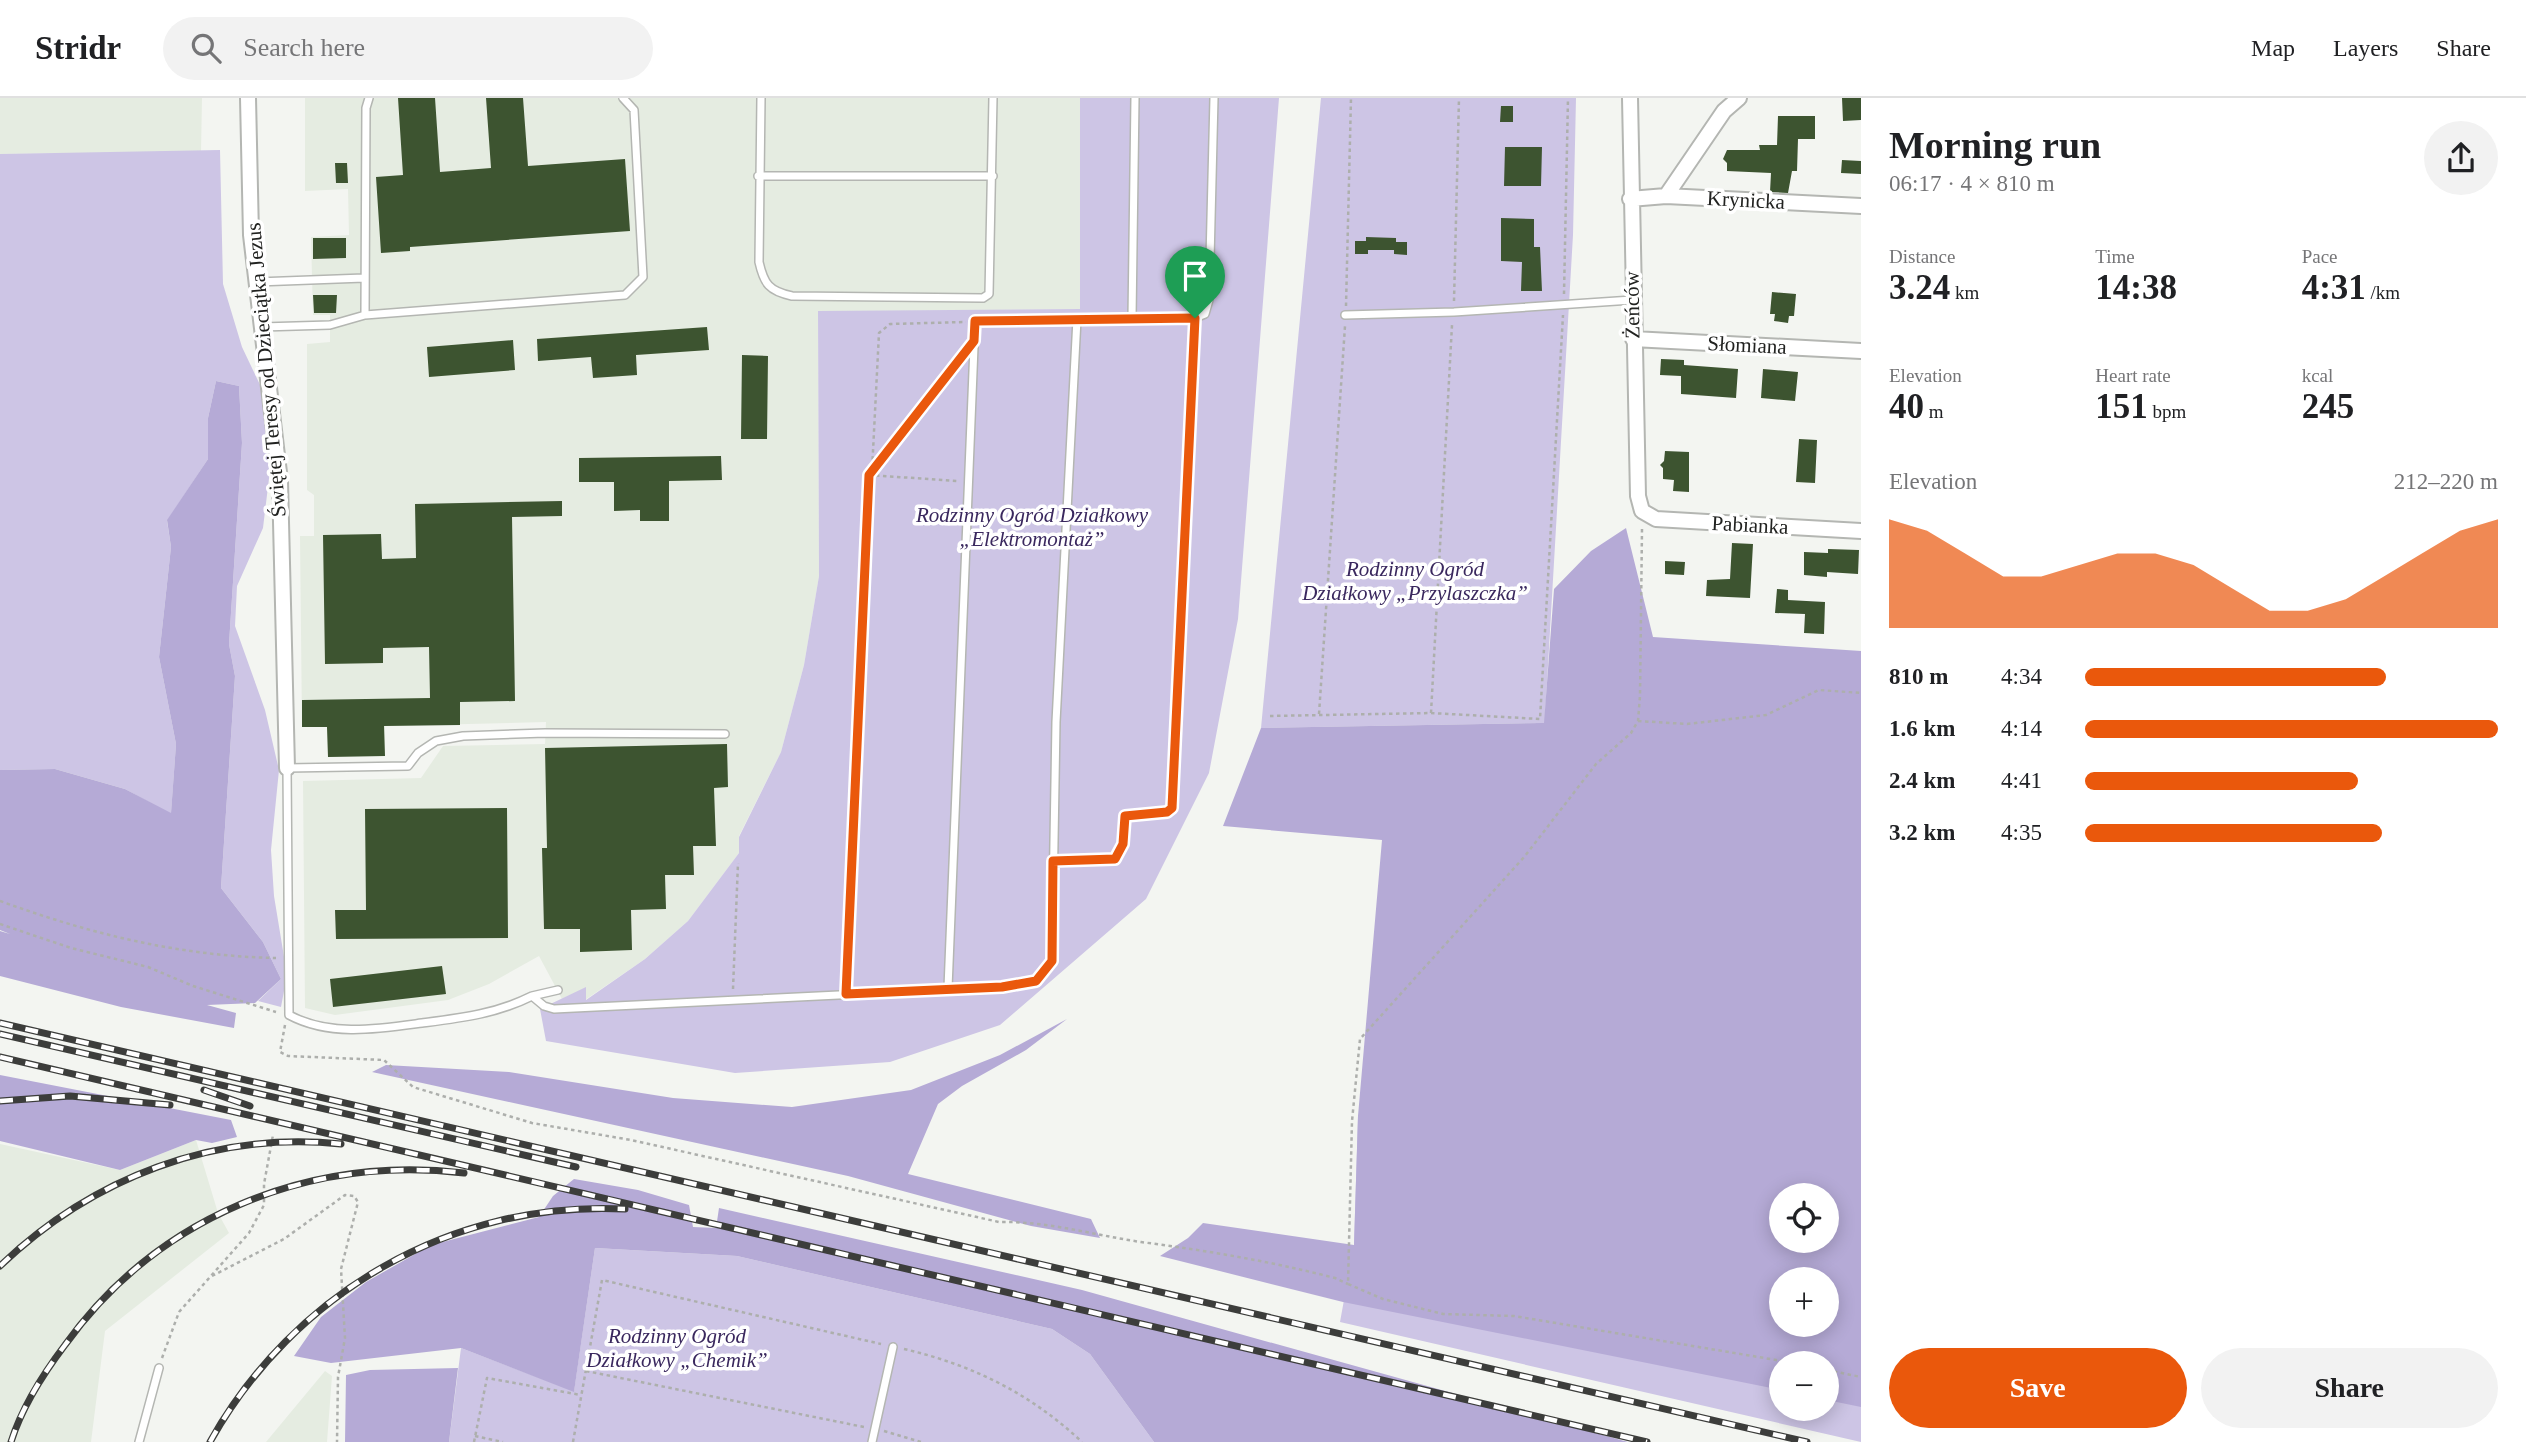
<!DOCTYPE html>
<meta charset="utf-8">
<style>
:root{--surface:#fff;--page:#f2f2f2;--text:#202124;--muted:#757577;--line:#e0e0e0;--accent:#ea580c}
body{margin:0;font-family:"Times New Roman",serif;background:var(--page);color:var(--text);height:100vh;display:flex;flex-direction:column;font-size:26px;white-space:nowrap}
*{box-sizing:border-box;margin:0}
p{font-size:23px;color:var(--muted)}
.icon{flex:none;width:38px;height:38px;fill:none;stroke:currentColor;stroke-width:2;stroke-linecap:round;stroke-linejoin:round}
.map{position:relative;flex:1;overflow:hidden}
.side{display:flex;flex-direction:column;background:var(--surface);width:665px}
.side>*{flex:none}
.fabs{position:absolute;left:1769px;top:1085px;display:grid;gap:14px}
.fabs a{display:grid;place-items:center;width:70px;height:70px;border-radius:50%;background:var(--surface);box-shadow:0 4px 18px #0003;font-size:35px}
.pin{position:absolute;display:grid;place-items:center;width:60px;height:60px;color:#fff;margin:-72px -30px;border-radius:50% 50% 50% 0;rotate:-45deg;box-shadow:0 0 7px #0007}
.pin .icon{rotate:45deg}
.round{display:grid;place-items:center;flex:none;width:74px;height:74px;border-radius:37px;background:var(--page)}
.summary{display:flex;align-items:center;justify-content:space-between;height:119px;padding:0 28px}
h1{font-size:38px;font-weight:700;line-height:52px}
.stats{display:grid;grid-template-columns:repeat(3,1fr);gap:10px;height:119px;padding:7px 28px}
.stats div{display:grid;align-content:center}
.stats b{font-size:35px;font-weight:700}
.stats small{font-size:19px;font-weight:400}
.stats p{font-size:19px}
.chart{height:196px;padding:14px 28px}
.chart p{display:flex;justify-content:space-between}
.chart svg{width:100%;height:126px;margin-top:7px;fill:var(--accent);opacity:.7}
.primary-button{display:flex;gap:14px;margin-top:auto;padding:14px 28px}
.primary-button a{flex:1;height:80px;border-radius:42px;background:var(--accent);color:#fff;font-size:28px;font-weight:700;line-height:80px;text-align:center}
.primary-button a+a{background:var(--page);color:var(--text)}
ul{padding:0 28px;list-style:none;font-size:23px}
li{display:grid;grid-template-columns:112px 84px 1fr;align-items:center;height:52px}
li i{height:18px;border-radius:9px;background:var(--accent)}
header{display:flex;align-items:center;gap:42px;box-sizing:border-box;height:98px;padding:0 35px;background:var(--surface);border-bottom:2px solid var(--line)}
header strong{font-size:33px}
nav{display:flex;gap:38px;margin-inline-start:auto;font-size:24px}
.search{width:490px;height:63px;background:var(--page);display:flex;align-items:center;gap:18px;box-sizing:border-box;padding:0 24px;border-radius:38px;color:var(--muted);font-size:26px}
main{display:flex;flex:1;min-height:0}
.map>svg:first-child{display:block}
.built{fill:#e5ece1}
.green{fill:#cdc5e5;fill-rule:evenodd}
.forest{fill:#b5aad6;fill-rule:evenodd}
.building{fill:#3d5430}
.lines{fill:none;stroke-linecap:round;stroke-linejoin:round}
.service-casing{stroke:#b4b6b2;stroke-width:10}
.minor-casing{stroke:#b4b6b2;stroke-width:18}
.path{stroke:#adafac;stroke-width:2.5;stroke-dasharray:3.5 3.5;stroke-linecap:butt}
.service{stroke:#fff;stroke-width:7}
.minor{stroke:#fff;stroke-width:14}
.rail-casing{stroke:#3c3d3b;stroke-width:7}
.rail{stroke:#fff;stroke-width:4.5;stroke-dasharray:13;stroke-linecap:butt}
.route-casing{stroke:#fff;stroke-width:14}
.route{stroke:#ea580c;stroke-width:9}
.labels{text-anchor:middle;stroke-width:7;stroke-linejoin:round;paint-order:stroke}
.street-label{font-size:21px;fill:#212220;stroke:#fff}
.park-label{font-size:21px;font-style:italic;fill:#3a285e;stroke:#fff}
</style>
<header>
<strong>Stridr</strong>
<div class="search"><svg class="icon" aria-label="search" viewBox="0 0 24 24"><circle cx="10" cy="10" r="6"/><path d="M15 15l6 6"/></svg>Search here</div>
<nav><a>Map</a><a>Layers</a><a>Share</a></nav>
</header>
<main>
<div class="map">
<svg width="1861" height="1344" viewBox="0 0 1861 1344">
<rect width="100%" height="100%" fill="#f3f5f1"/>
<path class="built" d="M0,0h202l-1,54 -201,2z
M305,0h775v211l-262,3 1,264 -15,89 -23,87 -42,84v17l-51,68 -43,38 -60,41v-12l-23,11 -23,-43 -50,28 -41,16 -113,15 -30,-7 -2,-227 118,-3 22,-32 102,-2 1,-22 -161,4v30l-57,1 -1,-30h-25l-2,-191h14v-41l-7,-5v-146l23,-2v-27h-17l-2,-78 38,-2 -1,-46 -43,2z
M196,1042l22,73 11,20 -124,98 -14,111h-91v-298l120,26z
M325,1273l7,5 -5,66h-61z"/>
<path class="green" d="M1080,0h199l-41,521 -29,154 -63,126 -146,126 -110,37 -155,11 -189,-32 -6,-32 46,-22v13l59,-41 43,-38 51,-68v-16l42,-85 23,-87 15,-89 -1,-265 262,-2z
M1321,0h255l-3,137 -28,482 316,-66v791l-521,-120 14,-77 4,-129 178,-393 -275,5zM1782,1097h45v46h-45zM1782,1181h45v46h-45zM1782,1265h45v46h-45z
M220,52l3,134 19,63 20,42 8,81 -7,58 -26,58 -2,40 30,84 14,60 -8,80 3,46 13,79 -6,32 -23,-6 23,-22 -18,-37 -42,-54 14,-212 -6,-32 13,-201 -3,-57 -23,-5 -8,37v41l-41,62 4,26 -12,110 17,87 -5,70 -46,-25 -70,-20 -55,1v-616z
M595,1150l142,8 315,73 38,25 64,88h-705l12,-94 113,43z"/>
<path class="forest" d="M216,283l23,5 3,57 -13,201 6,32 -14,212 42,54 18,37 -26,24 -48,2 29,8 -2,15 -113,-21 -121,-31v-45l10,3 -10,-4v-160l55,-1 70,20 46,24 5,-69 -17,-87 12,-110 -4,-27 41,-61v-41z
M1626,430l27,109 208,14v756l-34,-7v-37h-45l-1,27 -438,-88 -183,-46 28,-18 15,-15 151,22 4,-129 24,-276 -159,-14 38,-98 283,-5 10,-134 37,-38zM1782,1097h45v46h-45zM1782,1181h45v46h-45z
M1067,921l-41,31 -64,36 -24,18 -30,70 183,45 9,19 -69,-12 -183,-50 -476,-104 14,-7 123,7 164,26 119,9 119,-17 89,-35z
M0,977l231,45 6,17 -25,6 -16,-3 -76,30 -120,-29z
M574,1081l64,11 51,15 4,22 23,1 3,-20 363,82 546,152h-474l-64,-88 -38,-25 -315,-73 -142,-8 -21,144 -113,-44 -130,15 -37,-7 27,-39 45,-35 65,-37 108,-28 14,-21z
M458,1270l-9,74h-104l1,-67 24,-5z"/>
<path class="building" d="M398,0h37l5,74 51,-4 -5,-70h37l5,68 97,-7 5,72 -220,16v4l-29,2 -5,-76 27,-2z
M1842,0h19v22l-18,1z
M1501,8h12v16h-13z
M1778,18h37v23h-17l-1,32h-5l-4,22 -18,-1 1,-19 -44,-2v-8l-4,-4 4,-9h33l-1,-5h18z
M1505,49h37l-1,39h-37z
M1842,62l19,1v13l-20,-1z
M335,65h12l1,20h-12z
M1501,120l33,1v28h6l2,44h-21l1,-29 -21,-1z
M1366,139l30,1v4h11v13l-13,-1v-4h-26v4h-13v-13h11z
M313,140h33v20l-33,1z
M1772,194l24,2 -2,22h-5l-1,7 -14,-2 1,-7h-5z
M313,197h24l-1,18h-22z
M707,229l2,23 -73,5 1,20 -44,3 -2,-21 -53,4 -1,-22z
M513,242l2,30 -86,7 -2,-30z
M742,257l26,1 -1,83h-26z
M1661,261l23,1v5l54,4 -2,29 -55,-4v-18l-21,-1z
M1763,271l35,3 -3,29 -34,-3z
M1799,341l18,1 -2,43 -19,-1z
M1665,353l24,1v40l-16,-1 1,-11 -11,-1v-11l-3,-3 4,-4z
M721,358l1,24 -53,1v40h-29v-11l-26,1v-29h-35v-24z
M562,403v15l-50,1 3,184 -55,1v23l-76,1 1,30 -57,1 -1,-30h-25v-27l128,-2 -1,-51 -46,1v15l-58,1 -2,-129 58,-1 1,25 34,-1 -1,-54z
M1732,445l21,1 -3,54 -44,-2 1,-16 23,-1z
M1828,451l31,1 -1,24 -31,-2v5l-23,-2v-23l24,1z
M1665,463l20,1 -1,13 -19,-1z
M1777,491l11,1v10l37,2 -1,32 -20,-1 1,-19 -30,-1z
M727,646l1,43 -14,1 2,58h-23l1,29h-29l1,34 -35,1 1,40 -52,2v-23h-36l-2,-81h5l-2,-100z
M507,710l1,130 -172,1 -1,-29h31l-1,-101z
M442,868l4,28 -113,13 -3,-28z"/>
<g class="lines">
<defs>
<path id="service" d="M761,0l-2,164c5,22 10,29 33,34l191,2 6,-4 4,-196
M758,78h235
M257,184l107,-4
M365,217l1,-207 3,-10
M1345,217l109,-3 178,-12
M1132,220l3,-220
M262,229l68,-2 35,-10 260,-20 18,-18 -9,-167 -11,-12
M725,636l-180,-1 -82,3 -27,5 -18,12 -10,13 -121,2 2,247c41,22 89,14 133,8 39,-5 74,-9 110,-27l12,10 10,3 448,-22c21,-4 41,-3 50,-26l4,-239 21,-403
M948,890l27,-666 220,-4 10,-4 4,-14 5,-202
M532,898l26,-6
M139,1344l20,-74
M872,1344l21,-95"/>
<path id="minor" d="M248,0l3,137 29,246 7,287
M1630,0l8,398 4,15 14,8 205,12
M1666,98l58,-85 15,-13
M1630,101l36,-3 195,10
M1633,241l228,12"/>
</defs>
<use href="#service" class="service-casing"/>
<use href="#minor" class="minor-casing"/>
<path class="path" d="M1564,196l4,-196
M1454,203l5,-203
M1346,208l5,-208
M871,375l90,-116
M869,377l88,6
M1642,431l-2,167 -2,25 -7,12 -35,31 -71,92 -165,183 -8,82 -4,163 35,15 60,15 71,2 280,47
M1431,615l21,-388
M1319,616l26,-388
M1270,618l161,-3 109,6 23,-404
M1638,623l49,3 79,-9 53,-25 42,3
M1066,763l49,-2 8,-15 2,-28 42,-4 5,-4 22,-480
M0,803c91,33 179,55 276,57
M0,826l71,24 77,19 45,19 83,26
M846,886l33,-651 11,-9 76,-2
M733,891l5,-126
M285,927l-5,27 8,4 96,4 29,27 119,36 99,17 368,82c49,-1 94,13 142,20 68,9 128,19 194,36l13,6
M212,1178l72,-37 61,-44 9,1 4,6 -17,67 4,69 -7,39 -1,65
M904,1251c69,16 127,45 178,93
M162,1260l17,-46 70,-79 15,-28v-21l9,-49
M1827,1272l34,7
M586,1273l278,56
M884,1333l37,11
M475,1338l28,6
M474,1344l13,-64 94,17
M573,1344l29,-162 279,64"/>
<use href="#service" class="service"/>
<use href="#minor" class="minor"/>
<defs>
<path id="rail" d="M0,925l1807,419
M0,936l576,133
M0,959l1647,385
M204,992l46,16
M0,1003l70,-5 100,9
M0,1168c92,-88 213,-135 341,-122
M11,1344c11,-35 32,-68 54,-97 92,-128 243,-190 399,-172
M210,1344c83,-149 243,-242 415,-233"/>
</defs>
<use href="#rail" class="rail-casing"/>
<use href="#rail" class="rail"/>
</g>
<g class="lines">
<defs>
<path id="route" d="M1195,220l-23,490 -5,4 -42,4 -2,28 -8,15 -62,2 -1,100 -16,20 -34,6 -156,7 23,-519 105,-134 1,-20z"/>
</defs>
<use href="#route" class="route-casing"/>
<use href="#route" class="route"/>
</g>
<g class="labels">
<g class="street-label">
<text transform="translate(1746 102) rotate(3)" y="7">Krynicka</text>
<text transform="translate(1632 207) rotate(-91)" y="7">Żeńców</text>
<text transform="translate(1747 247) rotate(3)" y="7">Słomiana</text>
<text transform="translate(266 272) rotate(-95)" y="7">Świętej Teresy od Dzieciątka Jezus</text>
<text transform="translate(1750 427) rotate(3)" y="7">Pabianka</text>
</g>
<g class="park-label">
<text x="1032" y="424">Rodzinny Ogród Działkowy<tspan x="1032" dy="24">„Elektromontaż”</tspan></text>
<text x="1415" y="478">Rodzinny Ogród<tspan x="1415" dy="24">Działkowy „Przylaszczka”</tspan></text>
<text x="677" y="1245">Rodzinny Ogród<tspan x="677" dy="24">Działkowy „Chemik”</tspan></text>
</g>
</g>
</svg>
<div class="fabs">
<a><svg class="icon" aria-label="locate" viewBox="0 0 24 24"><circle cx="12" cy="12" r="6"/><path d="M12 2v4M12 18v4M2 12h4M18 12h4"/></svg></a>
<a>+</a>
<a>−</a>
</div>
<div class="pin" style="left:1195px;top:220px;background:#1e9e55"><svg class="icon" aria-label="arrive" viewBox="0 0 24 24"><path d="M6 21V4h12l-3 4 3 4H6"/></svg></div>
</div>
<section class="side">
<div class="summary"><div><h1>Morning run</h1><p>06:17 · 4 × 810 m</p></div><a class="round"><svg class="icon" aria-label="share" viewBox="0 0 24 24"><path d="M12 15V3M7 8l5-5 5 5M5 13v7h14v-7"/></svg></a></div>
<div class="stats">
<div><p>Distance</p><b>3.24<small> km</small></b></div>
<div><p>Time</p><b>14:38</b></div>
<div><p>Pace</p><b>4:31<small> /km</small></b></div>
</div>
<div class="stats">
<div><p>Elevation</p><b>40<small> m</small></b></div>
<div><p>Heart rate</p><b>151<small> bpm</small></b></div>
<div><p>kcal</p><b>245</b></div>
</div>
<div class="chart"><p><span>Elevation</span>212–220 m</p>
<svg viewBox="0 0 160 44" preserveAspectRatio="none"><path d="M0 44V6L10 10L20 18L30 26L40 26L50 22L60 18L70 18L80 22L90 30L100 38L110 38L120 34L130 26L140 18L150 10L160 6V44z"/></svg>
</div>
<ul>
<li><b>810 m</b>4:34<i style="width:73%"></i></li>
<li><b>1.6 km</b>4:14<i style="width:100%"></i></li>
<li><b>2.4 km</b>4:41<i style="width:66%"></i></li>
<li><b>3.2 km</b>4:35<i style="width:72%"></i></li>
</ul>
<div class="primary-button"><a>Save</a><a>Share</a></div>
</section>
</main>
